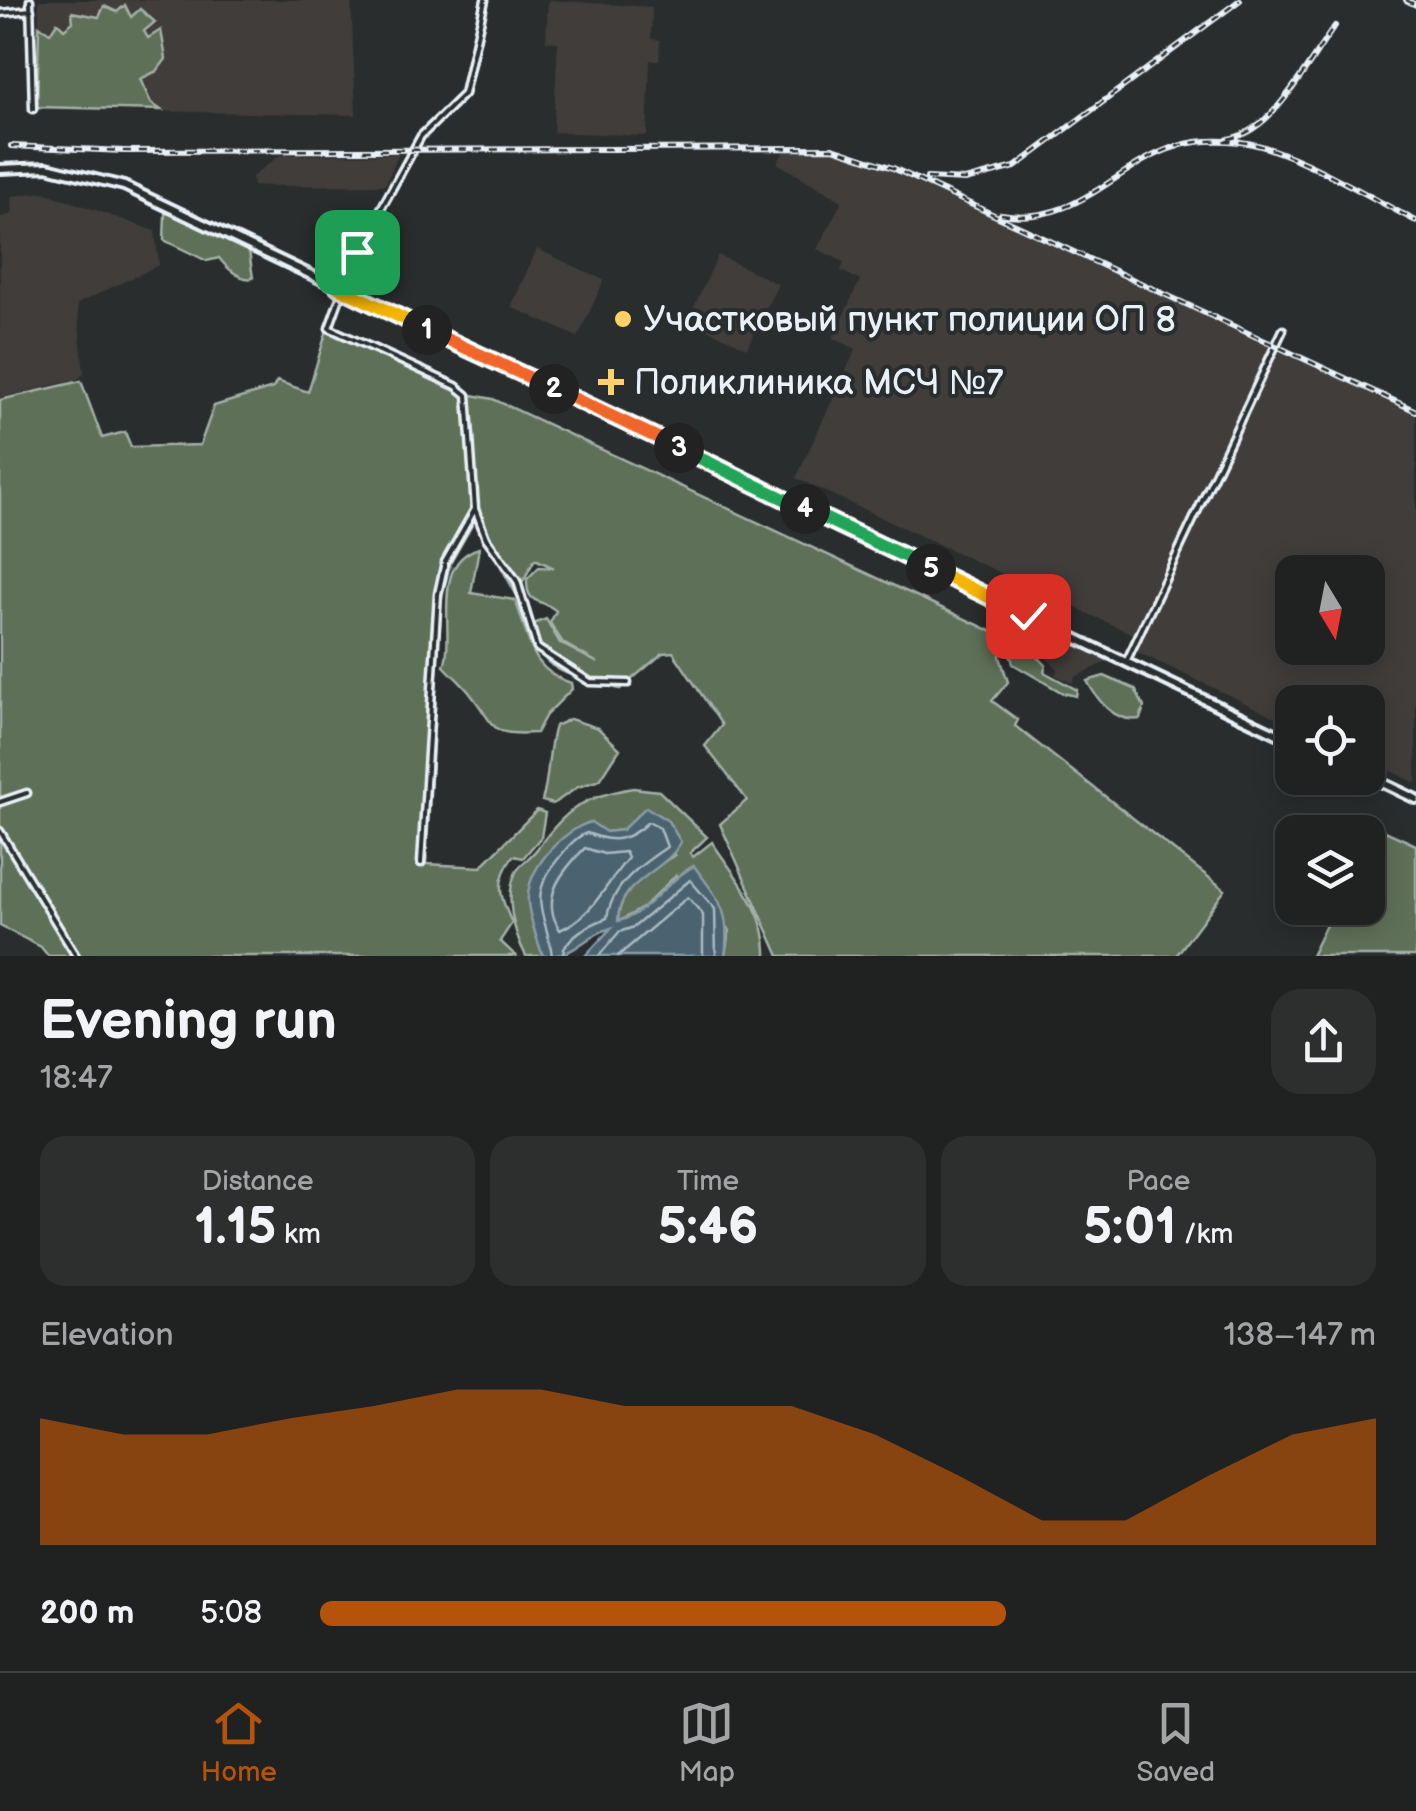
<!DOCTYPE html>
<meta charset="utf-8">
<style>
:root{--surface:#202222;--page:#2d2f2f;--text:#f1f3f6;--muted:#a2a4a5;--line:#3d3f40;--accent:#b45309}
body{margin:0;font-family:"Balsamiq Sans",sans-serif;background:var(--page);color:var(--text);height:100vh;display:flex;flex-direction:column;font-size:38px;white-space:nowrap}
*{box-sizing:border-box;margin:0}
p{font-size:32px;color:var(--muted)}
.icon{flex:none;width:55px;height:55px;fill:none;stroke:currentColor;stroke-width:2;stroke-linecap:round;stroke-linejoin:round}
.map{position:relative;height:956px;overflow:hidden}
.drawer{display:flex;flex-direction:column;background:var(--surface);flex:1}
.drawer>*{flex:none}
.needle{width:65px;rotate:170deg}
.controls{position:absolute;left:1275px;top:555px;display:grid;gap:20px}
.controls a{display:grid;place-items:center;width:110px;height:110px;border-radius:20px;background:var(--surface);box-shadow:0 5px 25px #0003,0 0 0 2px var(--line);font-size:50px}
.pin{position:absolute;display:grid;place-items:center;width:85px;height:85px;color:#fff;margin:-42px;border-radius:20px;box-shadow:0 5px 15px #0006}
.km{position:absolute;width:50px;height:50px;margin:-25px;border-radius:50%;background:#222;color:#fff;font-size:28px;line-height:50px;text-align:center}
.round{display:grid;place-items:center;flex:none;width:105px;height:105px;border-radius:30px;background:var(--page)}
.summary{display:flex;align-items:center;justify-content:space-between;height:170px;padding:0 40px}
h1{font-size:55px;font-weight:700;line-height:75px}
.metrics{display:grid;grid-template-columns:repeat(3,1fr);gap:15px;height:170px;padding:10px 40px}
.metrics div{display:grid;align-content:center;border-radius:25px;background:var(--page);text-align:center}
.metrics b{font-size:50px;font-weight:700}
.metrics small{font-size:28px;font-weight:400}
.metrics p{font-size:28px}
.chart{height:280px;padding:20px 40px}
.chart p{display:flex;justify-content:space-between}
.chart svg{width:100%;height:180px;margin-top:10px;fill:var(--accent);opacity:.7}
ul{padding:0 40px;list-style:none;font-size:32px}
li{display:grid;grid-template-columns:160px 120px 1fr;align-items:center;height:75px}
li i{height:25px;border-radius:12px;background:var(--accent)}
.tabs{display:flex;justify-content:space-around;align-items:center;height:140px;border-top:2px solid var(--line);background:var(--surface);font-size:28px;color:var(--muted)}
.tabs a{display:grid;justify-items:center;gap:5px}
.tabs .active{color:var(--accent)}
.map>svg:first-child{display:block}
.built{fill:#3f3e3a;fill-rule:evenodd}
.green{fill:#5e6f58;stroke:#a3b0a8;stroke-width:2.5}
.water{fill:#4c6470;stroke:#8a9ca6;stroke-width:2.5}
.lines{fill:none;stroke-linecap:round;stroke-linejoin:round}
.shore{stroke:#aab9c2;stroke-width:2.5}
.street-casing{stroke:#e8f1f8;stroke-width:11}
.secondary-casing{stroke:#e8f1f8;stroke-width:14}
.street{stroke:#2a2d2e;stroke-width:4}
.secondary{stroke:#2a2d2e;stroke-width:6}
.rail-casing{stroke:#e8f1f8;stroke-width:6}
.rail{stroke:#2a2d2e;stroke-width:2.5;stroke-dasharray:8;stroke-linecap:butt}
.split-1-casing{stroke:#fff;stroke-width:20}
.split-2-casing{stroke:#fff;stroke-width:20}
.split-3-casing{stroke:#fff;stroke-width:20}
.split-4-casing{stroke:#fff;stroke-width:20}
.split-5-casing{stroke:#fff;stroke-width:20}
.split-6-casing{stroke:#fff;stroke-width:20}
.split-1{stroke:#f5b400;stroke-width:12}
.split-2{stroke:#f0652b;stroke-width:12}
.split-3{stroke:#f0652b;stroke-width:12}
.split-4{stroke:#22a559;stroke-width:12}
.split-5{stroke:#22a559;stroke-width:12}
.split-6{stroke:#f5b400;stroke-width:12}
.poi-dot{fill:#ffd166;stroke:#2a2d2e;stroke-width:4}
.labels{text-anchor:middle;stroke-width:8;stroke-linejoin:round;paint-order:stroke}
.poi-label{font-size:35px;fill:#e8f1f8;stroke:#2a2d2e;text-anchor:start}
</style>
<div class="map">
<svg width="1416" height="956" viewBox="0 0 1416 956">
<rect width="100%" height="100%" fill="#2a2d2e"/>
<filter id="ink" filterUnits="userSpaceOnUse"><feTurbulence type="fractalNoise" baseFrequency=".01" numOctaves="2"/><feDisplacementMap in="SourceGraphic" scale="20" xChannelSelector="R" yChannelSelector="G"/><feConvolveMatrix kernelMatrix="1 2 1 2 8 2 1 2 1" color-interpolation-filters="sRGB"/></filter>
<g filter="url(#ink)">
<path class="built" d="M39,0h312l5,115 -320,-6z
M548,0l104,7 -1,32 9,1 -1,20h-9l-3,76 -94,-4 5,-90 -12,-1z
M786,149l46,1 38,10 401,185 -137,290 -338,-157 60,-129 -23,-11 27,-58 -19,-9 3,-9 -27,-13 25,-48 -65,-38z
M399,154l-14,31 -132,1 -1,-9 28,-22z
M44,192l111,39 4,34 -82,39 7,69 -6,6 -78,19v-181l12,-3 -1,-18z
M537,249l67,31 -26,57 -67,-30z
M718,255l60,29 -31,64 -59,-28z
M1279,351l137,63v369l-48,-23v-58h-76v23l-157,-74zM1292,572h76v76h-76z
M1040,627l71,33 -36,17 -3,6 -17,-8 3,-6 -12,-11z"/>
<path class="green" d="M125,5l6,12 9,-8 15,13 -11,9 4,7 13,-8 5,29 -9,12 -17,8 11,24 10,7 -124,-3 2,-81 11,7 7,-11 7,7 9,-7 -1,-10 27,5 5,-11 13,6z
M170,213l79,38 4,27c-13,3 -27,-11 -34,-20l-12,3 -43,-21 1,-26z
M327,330l130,62 36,7 509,237 -2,21 8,25 -16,19 26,19 -3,6 210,164 -49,66h-397l-59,-132 27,-24 -42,-54 17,-21 -49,-73 -10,1 -43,36c-44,-12 -78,-14 -94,-62l20,-8 14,24 38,20 -35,-20 -13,-20 6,-12c-13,-13 -30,-4 -29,-32l12,-12 15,1 -19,-9 -19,35 -41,-74 -25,44 -9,38 -15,262 55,3 56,-57 8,3 -4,24 -18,21 -10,-2c-18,26 -14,39 -1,67l-12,18 16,15h-468l-7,-9 -41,-21v-526l81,-19 21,57 23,-6 6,15 69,-2 14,-39 59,-18 4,-7 31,11z
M479,548l-8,45 44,7c15,36 12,69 56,83l1,6 -26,26 -10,18c-47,3 -39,-5 -64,-37 -8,-11 -19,-20 -28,-30 12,-34 -15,-103 35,-118z
M1029,629l6,25 11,11 -2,7 33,18 -1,6 -13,-3 -50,-29 -5,-19z
M1104,676l31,13 9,18 -4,12c-27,4 -43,-20 -53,-38z
M570,719l28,9 22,21 -20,31 -22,7 -25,17 -11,-3c8,-27 5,-49 13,-75z
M633,788l26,3 48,46 -17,16 3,4 19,-15c23,35 56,70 54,114h-41l4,-26 -53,-55 -32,32 -26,15c0,-32 31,-52 57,-67l-40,-35 -13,10 -16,2 -72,97 9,27h-17c-12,-23 -22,-59 -10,-84 5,-9 15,-15 21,-23 31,-41 45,-52 96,-61z
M1385,831l31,14v111h-105l16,-33 14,1 8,-16h19v-39z"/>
<path class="water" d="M646,807l22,14 13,21c-16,31 -63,38 -63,79 29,-6 49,-42 76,-55 26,35 37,45 31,90h-140l26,-28c-32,10 -32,28 -68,28 -6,-17 -13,-35 -15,-53 -3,-33 34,-73 63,-81l15,10 16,-2z"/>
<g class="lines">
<path class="shore" d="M585,848l19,6 21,-2 3,6c-25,29 -33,56 -68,72 -21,-32 2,-59 25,-82z
M552,956c-5,-43 -27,-56 6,-97 8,-10 17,-22 29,-26 25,10 40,9 61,-11l12,6 7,19c-27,18 -55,38 -60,71 -18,7 -42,18 -45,38
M599,956l20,-24 15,-5 56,-47 25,29 1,47
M618,956l70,-59 15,18v41"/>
<defs>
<path id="street" d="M30,0l3,109
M0,13l31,-3
M338,287l83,-151 43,-42 21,-94
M342,292l-13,36 127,58 11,9 8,114 11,29 31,43 20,67 53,34 38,1
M1126,662l157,-332
M0,802l27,-9
M0,831l76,125
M421,863l17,-269 7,-32 30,-53"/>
<path id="secondary" d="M0,169l47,-2 77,19 1168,555
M1368,776l48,23"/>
</defs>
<use href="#street" class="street-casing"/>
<use href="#secondary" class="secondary-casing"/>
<use href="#street" class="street"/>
<use href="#secondary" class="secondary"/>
<defs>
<path id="rail" d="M1406,0l10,5
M1228,139c48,-9 79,-76 107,-113
M11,146l113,5 709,-3 60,20 523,243
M927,178l38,2 50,-13 225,-167
M1001,214c77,13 114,-50 177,-68 19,-6 42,-6 62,-4 47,4 131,56 176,79"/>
</defs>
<use href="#rail" class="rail-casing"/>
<use href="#rail" class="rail"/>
</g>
</g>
<g class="lines" filter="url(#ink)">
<defs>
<path id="split-1" d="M357,252l-19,35 89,43"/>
<path id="split-2" d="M427,330l127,59"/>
<path id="split-3" d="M554,389l125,59"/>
<path id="split-4" d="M679,448l126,61"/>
<path id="split-5" d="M805,509l126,60"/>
<path id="split-6" d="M931,569l97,47"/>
</defs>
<use href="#split-1" class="split-1-casing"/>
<use href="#split-2" class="split-2-casing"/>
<use href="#split-3" class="split-3-casing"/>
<use href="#split-4" class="split-4-casing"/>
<use href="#split-5" class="split-5-casing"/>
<use href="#split-6" class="split-6-casing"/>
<use href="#split-1" class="split-1"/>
<use href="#split-2" class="split-2"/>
<use href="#split-3" class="split-3"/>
<use href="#split-4" class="split-4"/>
<use href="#split-5" class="split-5"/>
<use href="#split-6" class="split-6"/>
</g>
<g class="poi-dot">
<circle cx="623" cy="319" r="10"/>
<path d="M606 367h10v10h10v10h-10v10h-10v-10h-10v-10h10z"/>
</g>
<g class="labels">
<g class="poi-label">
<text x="643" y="331">Участковый пункт полиции ОП 8</text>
<text x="634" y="394">Поликлиника МСЧ №7</text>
</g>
</g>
</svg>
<div class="controls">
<a><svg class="needle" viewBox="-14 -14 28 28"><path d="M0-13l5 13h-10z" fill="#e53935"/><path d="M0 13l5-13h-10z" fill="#a2a4a5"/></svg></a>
<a><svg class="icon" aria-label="locate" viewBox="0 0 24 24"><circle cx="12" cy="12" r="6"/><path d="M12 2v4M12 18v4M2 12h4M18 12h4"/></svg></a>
<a><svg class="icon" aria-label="layers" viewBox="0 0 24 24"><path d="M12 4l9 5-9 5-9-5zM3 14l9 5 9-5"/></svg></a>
</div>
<div class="pin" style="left:357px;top:252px;background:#1e9e55"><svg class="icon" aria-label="arrive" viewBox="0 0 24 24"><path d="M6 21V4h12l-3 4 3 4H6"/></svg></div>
<div class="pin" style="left:1028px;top:616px;background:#d93025"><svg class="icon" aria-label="check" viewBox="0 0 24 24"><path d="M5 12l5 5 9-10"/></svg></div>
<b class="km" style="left:427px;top:330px">1</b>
<b class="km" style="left:554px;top:389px">2</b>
<b class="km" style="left:679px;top:448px">3</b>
<b class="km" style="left:805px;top:509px">4</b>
<b class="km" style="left:931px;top:569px">5</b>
</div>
<section class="drawer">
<div class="summary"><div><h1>Evening run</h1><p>18:47</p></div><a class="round"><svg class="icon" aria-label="share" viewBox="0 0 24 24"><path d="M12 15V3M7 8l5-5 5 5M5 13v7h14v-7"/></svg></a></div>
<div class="metrics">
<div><p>Distance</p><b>1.15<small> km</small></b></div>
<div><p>Time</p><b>5:46</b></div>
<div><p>Pace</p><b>5:01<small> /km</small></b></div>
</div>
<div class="chart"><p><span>Elevation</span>138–147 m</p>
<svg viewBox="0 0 160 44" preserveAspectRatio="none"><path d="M0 44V13L10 17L20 17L30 13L40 10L50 6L60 6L70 10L80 10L90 10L100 17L110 27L120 38L130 38L140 27L150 17L160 13V44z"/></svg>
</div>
<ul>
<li><b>200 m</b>5:08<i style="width:65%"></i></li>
</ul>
</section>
<nav class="tabs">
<a class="active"><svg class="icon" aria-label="home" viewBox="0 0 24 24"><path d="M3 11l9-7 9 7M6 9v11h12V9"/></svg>Home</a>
<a><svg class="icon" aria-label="map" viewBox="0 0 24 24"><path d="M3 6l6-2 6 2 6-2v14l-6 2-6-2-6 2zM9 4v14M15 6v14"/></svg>Map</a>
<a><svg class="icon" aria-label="saved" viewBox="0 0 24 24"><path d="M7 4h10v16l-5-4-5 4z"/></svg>Saved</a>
</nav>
